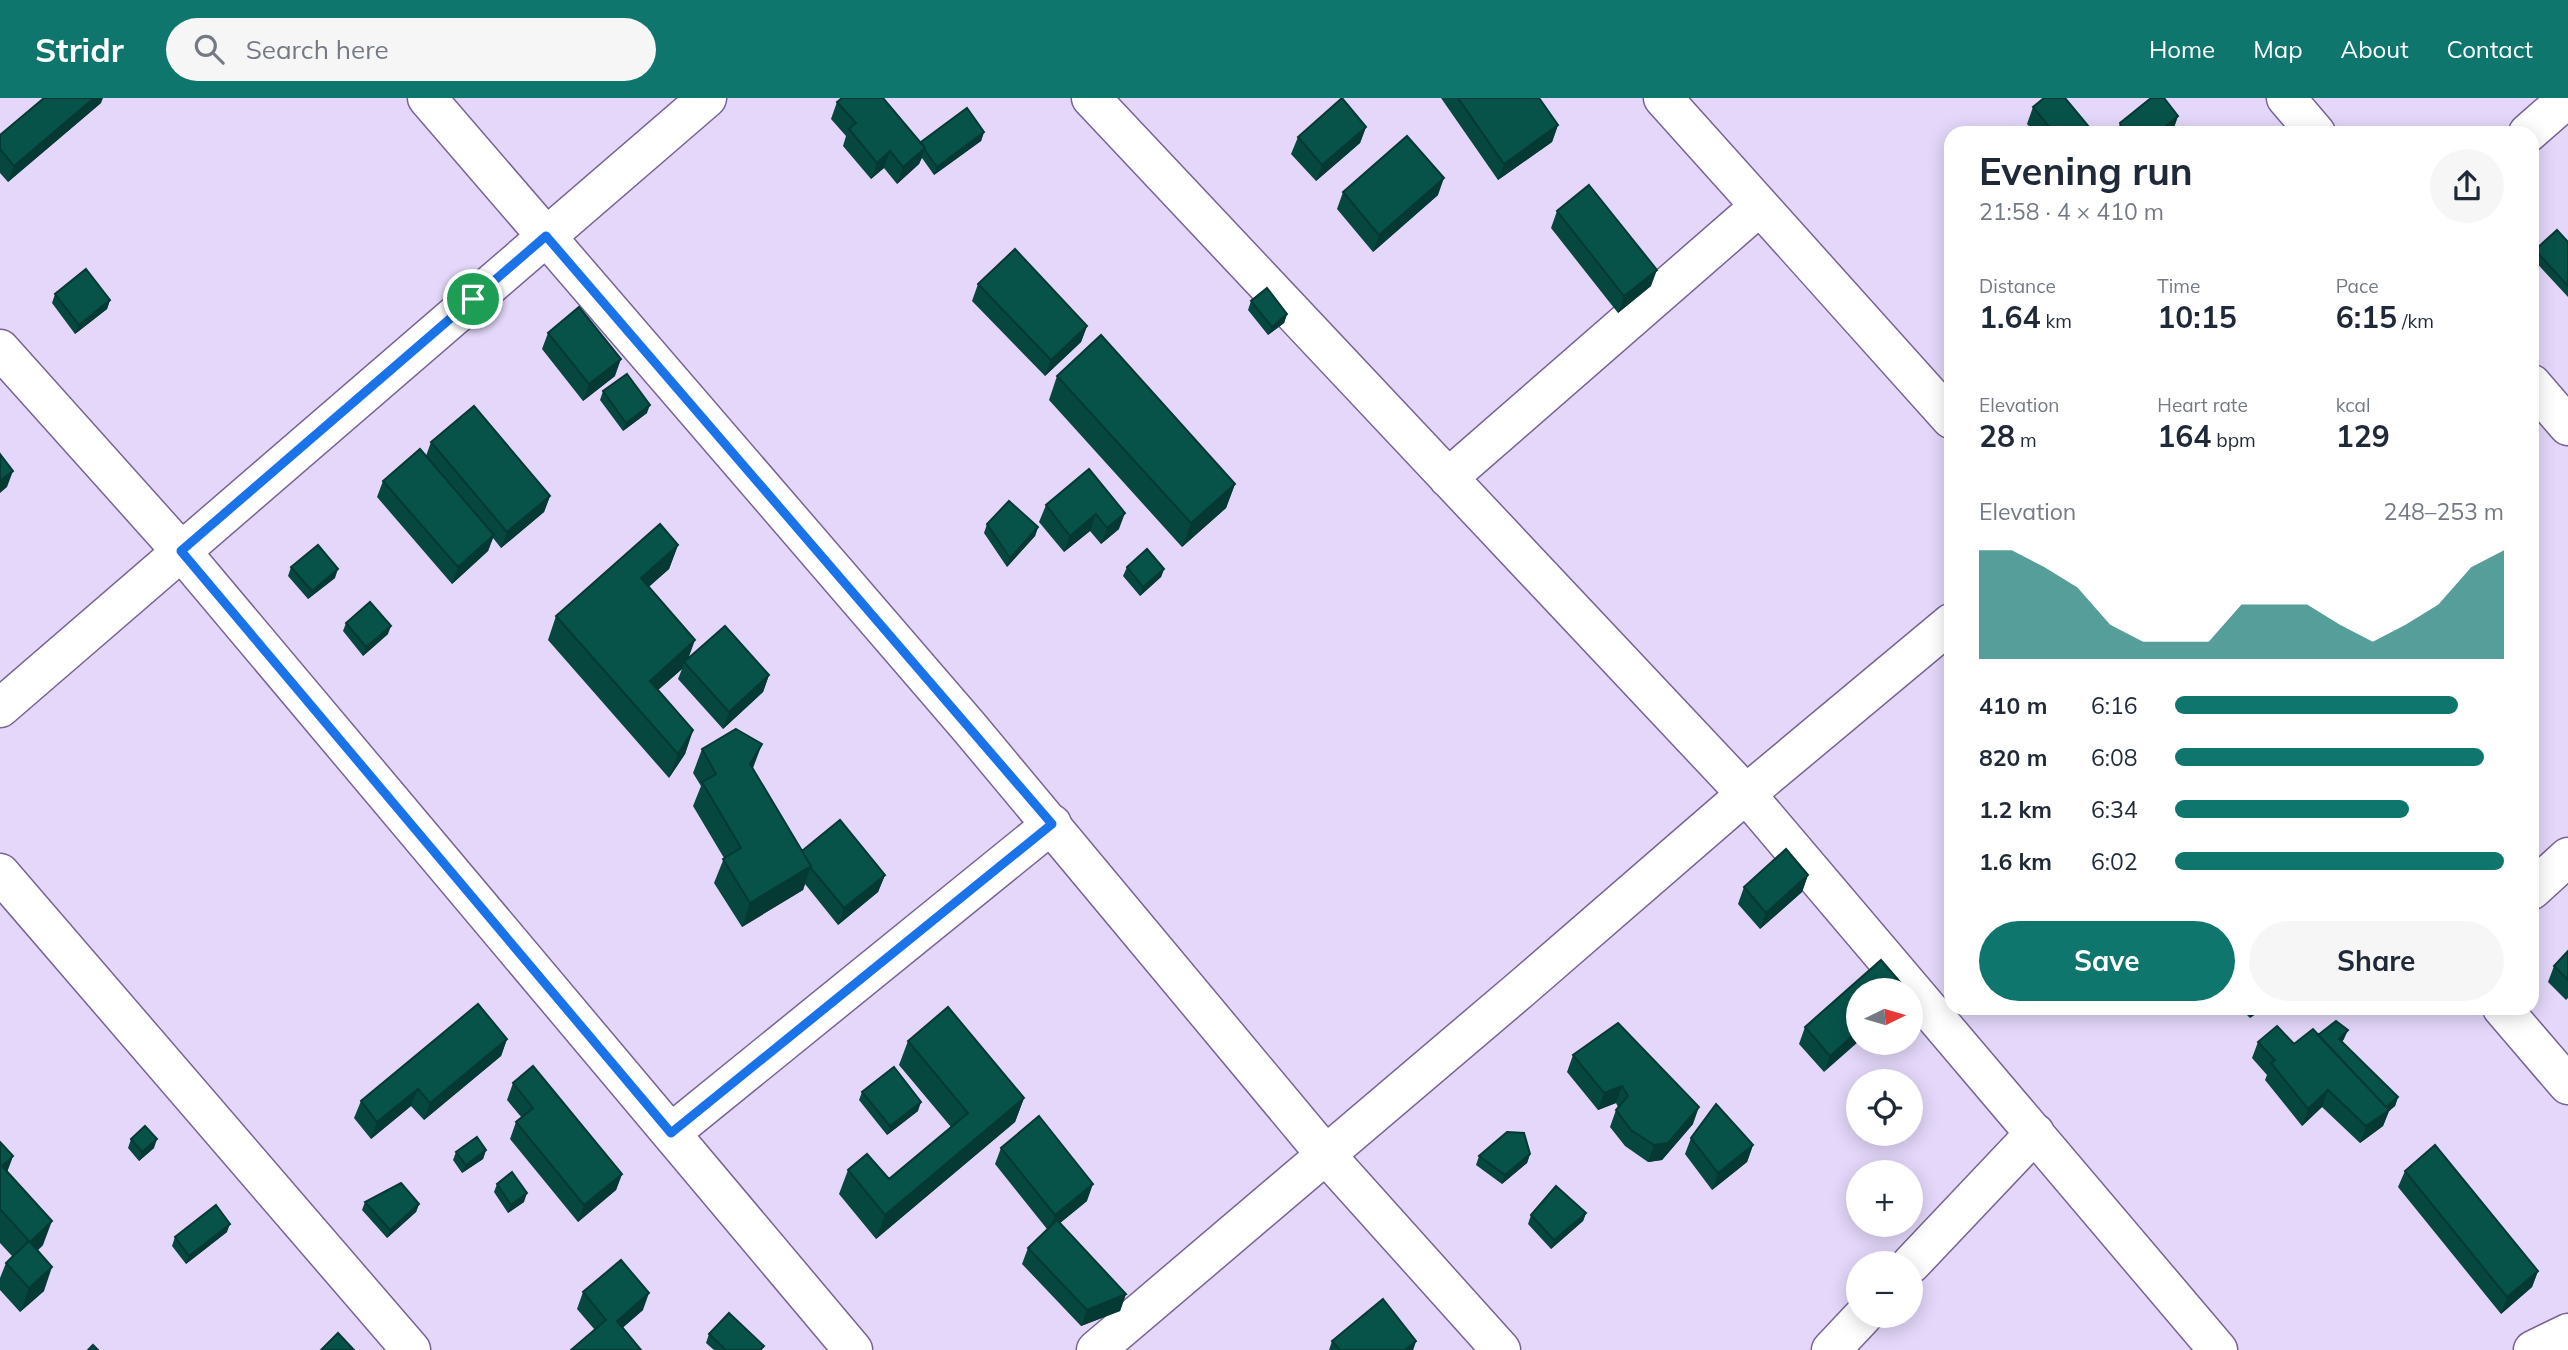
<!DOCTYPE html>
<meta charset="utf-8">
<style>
:root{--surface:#fff;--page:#f6f6f7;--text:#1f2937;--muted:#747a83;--accent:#0f766e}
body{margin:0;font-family:Mulish,sans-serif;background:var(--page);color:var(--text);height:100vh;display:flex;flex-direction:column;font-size:26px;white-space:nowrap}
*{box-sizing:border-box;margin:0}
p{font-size:23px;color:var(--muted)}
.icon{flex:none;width:38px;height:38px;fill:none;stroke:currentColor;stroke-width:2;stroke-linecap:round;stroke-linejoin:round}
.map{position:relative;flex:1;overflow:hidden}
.sheet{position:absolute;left:1944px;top:28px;width:595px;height:889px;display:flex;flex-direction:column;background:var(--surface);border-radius:21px;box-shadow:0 4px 18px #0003}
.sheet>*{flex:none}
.needle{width:46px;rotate:85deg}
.tools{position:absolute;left:1846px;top:880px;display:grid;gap:14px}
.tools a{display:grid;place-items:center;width:77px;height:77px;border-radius:50%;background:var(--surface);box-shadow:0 4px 18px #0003;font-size:35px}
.pin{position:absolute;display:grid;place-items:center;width:60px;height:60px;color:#fff;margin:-30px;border:4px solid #fff;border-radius:50%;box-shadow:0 2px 7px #0007}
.round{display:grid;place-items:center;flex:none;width:74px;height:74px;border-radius:37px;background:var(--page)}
.summary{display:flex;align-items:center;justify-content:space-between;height:119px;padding:0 35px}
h1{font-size:38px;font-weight:700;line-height:52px}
.figures{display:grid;grid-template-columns:repeat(3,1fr);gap:10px;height:119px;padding:7px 35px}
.figures div{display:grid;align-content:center}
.figures b{font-size:30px;font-weight:700}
.figures small{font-size:19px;font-weight:400}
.figures p{font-size:19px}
.chart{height:196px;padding:14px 35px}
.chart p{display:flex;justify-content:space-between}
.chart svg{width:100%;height:126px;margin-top:7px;fill:var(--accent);opacity:.7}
.action{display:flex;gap:14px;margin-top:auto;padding:14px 35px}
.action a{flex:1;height:80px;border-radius:42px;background:var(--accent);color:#fff;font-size:28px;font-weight:700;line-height:80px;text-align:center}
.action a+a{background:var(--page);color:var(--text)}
ul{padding:0 35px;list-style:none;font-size:23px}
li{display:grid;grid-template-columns:112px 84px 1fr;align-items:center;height:52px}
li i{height:18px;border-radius:9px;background:var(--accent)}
header{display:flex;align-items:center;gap:42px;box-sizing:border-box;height:98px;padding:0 35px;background:var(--accent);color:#fff}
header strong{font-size:33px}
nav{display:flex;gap:38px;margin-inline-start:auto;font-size:24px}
.search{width:490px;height:63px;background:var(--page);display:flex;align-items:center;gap:18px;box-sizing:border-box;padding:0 24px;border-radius:38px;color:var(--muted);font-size:26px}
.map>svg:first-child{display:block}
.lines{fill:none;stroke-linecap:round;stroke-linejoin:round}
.minor-casing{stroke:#786397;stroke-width:41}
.tertiary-casing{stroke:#786397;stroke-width:41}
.minor{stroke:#fff;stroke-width:38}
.tertiary{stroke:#fff;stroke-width:38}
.wall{fill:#064740}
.shaded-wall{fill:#053a34}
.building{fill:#07534a;stroke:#053a34;stroke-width:2}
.route-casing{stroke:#fff;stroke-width:14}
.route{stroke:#1a73e8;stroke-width:9}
</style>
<header>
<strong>Stridr</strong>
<div class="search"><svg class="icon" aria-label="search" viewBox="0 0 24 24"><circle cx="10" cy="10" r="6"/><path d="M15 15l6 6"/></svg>Search here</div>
<nav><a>Home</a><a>Map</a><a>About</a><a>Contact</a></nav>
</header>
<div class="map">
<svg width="2568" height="1252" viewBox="0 0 2568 1252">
<rect width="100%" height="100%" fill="#e4d7fa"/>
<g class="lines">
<defs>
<path id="minor" d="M1091,0l655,696 472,556
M1663,0l288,321
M2286,0l30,35
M2528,35l40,-35
M0,251l181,202 672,799
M2532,286l36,42
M1448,380l312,-272
M0,610l707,-610
M0,775l411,477
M2532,792l36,-33
M2502,910l66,77
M671,1035l381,-309
M1911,1166l124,-131
M1096,1252l426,-362 224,-194 205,-171
M1831,1252l32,-34
M2533,1252l35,-17"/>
<path id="tertiary" d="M427,0l542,629 356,427 176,196"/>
</defs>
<use href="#minor" class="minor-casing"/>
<use href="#tertiary" class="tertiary-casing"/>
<use href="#minor" class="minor"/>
<use href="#tertiary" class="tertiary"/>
</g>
<path class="wall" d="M1441,0h98l19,27 -6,17 -54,38z
M837,4l84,40 63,-10 -3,9 -47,34 -12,-17 -3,6 -22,20 -13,-16 -13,11 -28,-33 3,-10 -15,-17z
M101,5l-93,79 -8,-9v-38z
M2033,9l61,26h-59l-8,-9z
M2178,18l-6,17h-55l3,-10z
M1366,29l-6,16 -44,38 -25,-27 7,-17z
M1343,94l95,3 -65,57 -36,-43z
M1557,113l94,75 -33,27 -67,-85z
M2568,144v55l-36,-39 3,-8z
M978,186l109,42 -6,16 -36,34 -73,-75z
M55,196l55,6 -3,9 -32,25 -23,-31z
M1251,203l36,13 -3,9 -16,12 -20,-25z
M548,235l67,43 -32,25 -41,-52z
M1057,278l178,108 -9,24 -44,39 -133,-147z
M603,293l44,22 -24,18 -23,-31z
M431,344l119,54 -6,16 -43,36 -8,-10 -5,13 -36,33 -75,-87 6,-16 43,-25z
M1089,371l30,60 -18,15 -11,-13 -26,21 -25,-30 7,-17z
M987,426l51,3 -3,9 -28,31 -23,-34z
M678,447l-9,24 -21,18 41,71 80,17 -6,17 -40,37 -45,-50 4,-10 -24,21 35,40 -8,24 -16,24 -121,-138 8,-24z
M291,469l44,11 -27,21 -20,-23z
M1127,469l37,2 -3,8 -21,19 -17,-20z
M346,525l42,11 -25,22 -20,-25z
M702,651l50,19 50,83 83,24 -7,17 -40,33 -33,-41 -2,6 -61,37 -28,-44 10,-25 -31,-52 8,-20 -8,-13z
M1808,777l-6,17 -42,37 -22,-25 6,-17z
M2568,853v47l-2,2 -18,-18 6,-16z
M1881,862l-57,112 -25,-28 6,-17z
M2240,910h24l-14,10z
M2318,937l26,4 -2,3 56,55 -3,9 -6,5 -6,15 -23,17 -38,-36 -20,19 -37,-46 2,-5 -15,-17 6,-16 36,2z
M507,941l-6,17 -77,64 -13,-14 -40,33 -17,-21 7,-17z
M908,943l116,57 -9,24 -139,117 -37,-45 9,-24 41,9 62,-52 -52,-62z
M1573,957l120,69 -31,36 -14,2 -23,-16 -15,-19 6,-17 2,-3 -2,-4 -18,7 -31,-38z
M513,985l109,91 -6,16 -38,32 -68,-83 6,-17 6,-4 -15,-18z
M862,994l56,19 -31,24 -28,-35z
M1691,1040l62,7 -6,17 -35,28 -27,-36z
M131,1041l23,9 -15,13 -11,-13z
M0,1044l13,14 -6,16 36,73 -5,5 6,41 -24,21 -20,-22v-12l6,-15 6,-7 -12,-13z
M1001,1050l86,53 -27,22 66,71 -6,17 -39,15 -59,-62 6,-16 19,-19 -52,-65z
M486,1052l-3,9 -21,14 -9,-13 3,-8z
M1530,1056l-3,9 -25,21 -26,-19 3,-9z
M2405,1073l133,100 -6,16 -31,27 -103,-127z
M497,1086l27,18 -16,11 -14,-21z
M365,1104l54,2 -3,8 -29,26 -25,-28z
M1586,1115l-3,8 -32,28 -23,-25 3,-9z
M227,1134l-41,32 -14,-18 3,-9z
M583,1194l60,18 -21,18 -27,2 -18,-21z
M709,1236l53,16h-48l-8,-7z
M1332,1243h84l-3,9h-84z"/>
<path class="shaded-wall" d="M94,0h9l-2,5 -93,79 6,-16z
M2178,18l-6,17h-14z
M1558,27l-6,17 -54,38 6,-16z
M1366,29l-6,16 -44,38 6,-16z
M984,34l-3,9 -47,34 3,-8z
M925,50l-6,16 -22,20 6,-17z
M890,53l-6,17 -13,11 6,-16z
M1444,80l-6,17 -65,57 6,-17z
M1657,172l-6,16 -33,27 6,-17z
M110,202l-3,9 -32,25 4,-9z
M1287,216l-3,9 -16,12 4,-8z
M1087,228l-6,16 -36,34 6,-16z
M621,261l-6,17 -32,25 6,-17z
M650,307l-3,8 -24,18 3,-8z
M13,373l-6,16 -7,6v-12z
M1235,386l-9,24 -44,39 9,-24z
M550,398l-6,16 -43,36 6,-16z
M1125,415l-6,16 -18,15 6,-16z
M1096,416l-6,17 -26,21 6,-16z
M1038,429l-3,9 -28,31 3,-9z
M494,437l-6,16 -36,33 6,-17z
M678,447l-9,24 -37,33 9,-24z
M338,471l-3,9 -27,21 4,-8z
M1164,471l-3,8 -21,19 3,-9z
M391,528l-3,8 -25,22 3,-9z
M695,542l-9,25 -2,-3 -2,7 -41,36 9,-24z
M769,577l-6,17 -40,37 6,-17z
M693,632l-8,24 -16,24 9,-24z
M762,646l-9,24 -12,20 9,-24z
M811,768l-8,24 -61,37 8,-24z
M885,777l-7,17 -40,33 6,-17z
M1808,777l-6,17 -42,37 6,-16z
M2254,910h10l-14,10z
M2348,932l-4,9 -8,8 3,-8z
M1858,933v11l-34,30 6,-16z
M507,941l-6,17 -77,64 6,-17z
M1622,988l-6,17 -18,7 6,-17z
M418,991l-7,17 -40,33 6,-17z
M2328,992l-6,17 -20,19 6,-17z
M2398,999l-3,9 -6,5 -6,15 -23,17 6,-17 16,-17z
M1024,1000l-9,24 -139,117 9,-24z
M921,1004l-3,9 -31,24 3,-9z
M1699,1009l-6,17 -31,36 -14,2 6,-17z
M157,1041l-3,9 -15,13 3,-9z
M1753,1047l-6,17 -35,28 6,-17z
M486,1052l-3,9 -21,14 4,-8z
M1530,1056l-3,9 -25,21 3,-9z
M13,1058l-9,24 -2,-14z
M622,1076l-6,16 -38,32 6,-17z
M1093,1086l-6,17 -38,31 6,-17z
M527,1095l-3,9 -16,11 3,-8z
M419,1106l-3,8 -29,26 3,-8z
M1586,1115l-3,8 -32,28 3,-9z
M52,1123l-9,24 -22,21 9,-24z
M230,1126l-3,8 -41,32 3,-8z
M52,1169l-8,24 -24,21 9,-24z
M2538,1173l-6,16 -31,27 6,-17z
M649,1195l-6,17 -32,28 6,-17z
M1126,1196l-6,17 -39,15 6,-16z
M1416,1243l-3,9h-8z"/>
<path class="building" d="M44,0h50l-80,68 -14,-17v-14z
M842,0h41l42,50 -22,19 -13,-16 -13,12 -28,-34 7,-6 -19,-21z
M1342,0l24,29 -44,38 -24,-28z
M1458,0h81l19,27 -54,39z
M2044,0h21l29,35h-40l-21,-26z
M2151,0h13l14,18 -20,17h-33l-5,-10z
M967,10l17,24 -47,35 -13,-18 1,-1 -4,-6z
M1407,38l37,42 -65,57 -36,-43z
M1589,87l68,85 -33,26 -67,-85z
M2557,132l11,12v44l-33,-36z
M1015,151l72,77 -36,34 -73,-76z
M86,171l24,31 -31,25 -24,-31z
M1267,190l20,26 -15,13 -21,-26z
M579,209l42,52 -32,25 -41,-51z
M1101,237l134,149 -44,39 -134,-147z
M627,276l23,31 -24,18 -23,-32z
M474,308l76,90 -43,36 -76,-90z
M420,351l74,86 -36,32 -75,-86z
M0,356l13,17 -13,10z
M1089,371l36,44 -18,15 -11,-14 -26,22 -24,-31z
M1009,403l29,26 -28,31 -23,-34z
M660,426l18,21 -37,33 54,62 -45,41 43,49 -15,24 -122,-138z
M318,447l20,24 -26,22 -21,-24z
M1147,451l17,20 -21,18 -16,-20z
M370,504l21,24 -25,21 -20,-24z
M725,528l44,49 -40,37 -45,-50z
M736,631l26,15 -12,20 61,102 -61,37 -27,-44 18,-11 -39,-66 14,-8 -14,-25z
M840,722l45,55 -41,33 -34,-41 1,-1 -9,-15z
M1786,751l22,26 -42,38 -22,-26z
M2568,853v29l-14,-14z
M1881,862l25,29 -2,1h-46v41l-28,25 -25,-29z
M478,906l29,35 -77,64 -12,-14 -41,33 -16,-21z
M948,909l76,91 -139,117 -37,-45 19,-16 22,25 79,-66 -60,-72z
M2336,923l12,9 -9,9 59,58 -12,10 -68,-72z
M1618,925l81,84 -31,36 -14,2 -23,-15 -15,-20 12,-14 -6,-10 -18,7 -31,-38z
M2277,928l17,18 19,-15 76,81 -23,16 -38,-36 -20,19 -37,-46 4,-3 -17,-18z
M533,968l89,108 -38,31 -68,-83 17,-14 -20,-25z
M894,969l27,35 -31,24 -28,-34z
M1716,1006l37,41 -35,28 -27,-35z
M1039,1018l54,68 -38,31 -54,-67z
M145,1028l12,13 -15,13 -11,-13z
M1507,1034l17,1 6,21 -25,21 -26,-19z
M477,1039l9,13 -20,15 -10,-13z
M0,1044l13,14 -11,10 50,55 -22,21 22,25 -23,21 -23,-25 23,-22 -29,-32z
M2435,1047l103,126 -31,26 -102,-126z
M512,1074l15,21 -16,12 -14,-21z
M401,1085l18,21 -29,26 -25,-28z
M1556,1088l30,27 -32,27 -23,-25z
M216,1107l14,19 -41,32 -14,-19z
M1057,1122l69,74 -39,16 -59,-62z
M621,1162l28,33 -32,28 24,29h-70l35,-30 -23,-28z
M1383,1201l33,42 -11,9h-65l-8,-9z
M729,1215l35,33 -4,4h-34l-17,-16z
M338,1235l16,17h-33z
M93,1247l5,5h-10z"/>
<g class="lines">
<defs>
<path id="route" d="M546,138l506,588 -381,309 -490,-582z"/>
</defs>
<use href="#route" class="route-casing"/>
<use href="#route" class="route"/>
</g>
</svg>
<div class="tools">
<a><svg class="needle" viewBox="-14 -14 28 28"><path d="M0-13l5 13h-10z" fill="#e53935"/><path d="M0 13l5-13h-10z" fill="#747a83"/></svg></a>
<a><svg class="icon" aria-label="locate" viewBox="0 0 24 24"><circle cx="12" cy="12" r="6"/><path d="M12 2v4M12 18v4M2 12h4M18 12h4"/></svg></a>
<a>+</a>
<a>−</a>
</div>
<div class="pin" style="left:473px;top:201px;background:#1e9e55"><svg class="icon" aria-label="arrive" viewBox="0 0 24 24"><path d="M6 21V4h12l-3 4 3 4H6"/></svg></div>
<section class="sheet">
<div class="summary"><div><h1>Evening run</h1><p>21:58 · 4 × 410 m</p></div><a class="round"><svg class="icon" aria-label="share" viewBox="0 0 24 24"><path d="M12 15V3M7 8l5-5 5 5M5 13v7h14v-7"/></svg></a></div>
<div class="figures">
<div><p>Distance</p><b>1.64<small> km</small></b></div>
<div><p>Time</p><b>10:15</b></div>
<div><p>Pace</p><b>6:15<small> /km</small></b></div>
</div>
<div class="figures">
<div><p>Elevation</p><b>28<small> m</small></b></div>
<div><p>Heart rate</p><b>164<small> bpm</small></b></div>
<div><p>kcal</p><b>129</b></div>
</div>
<div class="chart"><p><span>Elevation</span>248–253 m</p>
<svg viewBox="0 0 160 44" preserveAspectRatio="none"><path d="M0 44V6L10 6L20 12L30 19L40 32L50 38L60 38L70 38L80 25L90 25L100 25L110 32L120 38L130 32L140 25L150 12L160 6V44z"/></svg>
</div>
<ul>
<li><b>410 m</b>6:16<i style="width:86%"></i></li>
<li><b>820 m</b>6:08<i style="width:94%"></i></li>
<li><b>1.2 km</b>6:34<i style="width:71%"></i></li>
<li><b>1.6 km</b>6:02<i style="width:100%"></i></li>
</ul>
<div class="action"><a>Save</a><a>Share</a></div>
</section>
</div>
